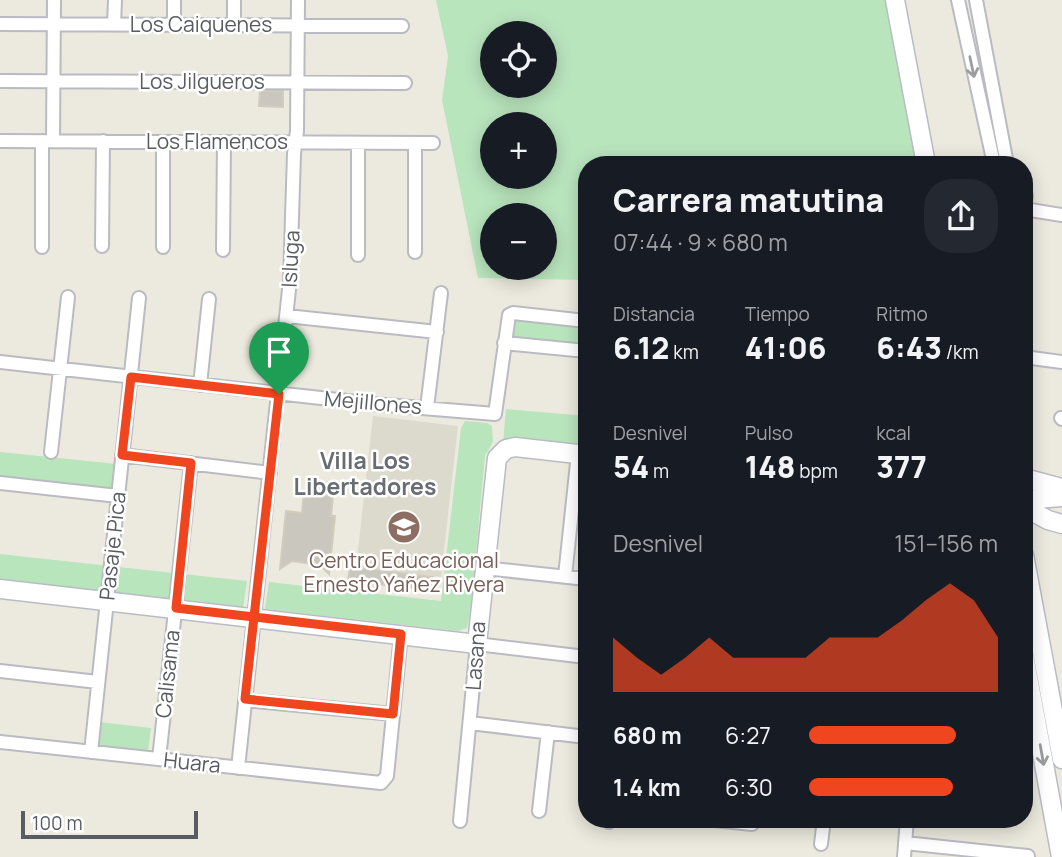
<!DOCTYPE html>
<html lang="es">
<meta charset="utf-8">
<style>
:root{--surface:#171b24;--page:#242831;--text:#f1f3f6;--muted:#9ea1a6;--accent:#f04620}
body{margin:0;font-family:Manrope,sans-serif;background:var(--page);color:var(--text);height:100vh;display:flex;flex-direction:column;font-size:26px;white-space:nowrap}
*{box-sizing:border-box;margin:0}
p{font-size:23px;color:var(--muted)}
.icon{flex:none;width:38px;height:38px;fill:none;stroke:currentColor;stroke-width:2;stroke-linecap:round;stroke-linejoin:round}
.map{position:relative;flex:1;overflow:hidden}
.drawer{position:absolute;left:578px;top:156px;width:455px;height:672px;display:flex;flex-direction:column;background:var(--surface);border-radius:28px;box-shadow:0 4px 18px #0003}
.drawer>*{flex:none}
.fabs{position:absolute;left:480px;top:21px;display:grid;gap:14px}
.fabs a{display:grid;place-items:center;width:77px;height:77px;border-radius:50%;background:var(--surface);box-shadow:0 4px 18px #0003;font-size:35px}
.scale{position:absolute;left:21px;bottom:18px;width:177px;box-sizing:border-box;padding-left:7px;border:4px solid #585b61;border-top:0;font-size:19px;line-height:24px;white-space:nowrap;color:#585b61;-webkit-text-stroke:5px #fff;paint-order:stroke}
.pin{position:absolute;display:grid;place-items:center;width:60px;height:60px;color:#fff;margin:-72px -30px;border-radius:50% 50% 50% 0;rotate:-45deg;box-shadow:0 0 7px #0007}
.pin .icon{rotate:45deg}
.round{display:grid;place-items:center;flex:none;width:74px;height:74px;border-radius:28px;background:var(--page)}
.headline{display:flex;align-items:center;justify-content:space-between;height:119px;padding:0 35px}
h1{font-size:32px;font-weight:800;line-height:52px}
.stats{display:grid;grid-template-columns:repeat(3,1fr);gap:10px;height:119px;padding:7px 35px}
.stats div{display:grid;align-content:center}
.stats b{font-size:30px;font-weight:800}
.stats small{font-size:19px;font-weight:400}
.stats p{font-size:19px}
.chart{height:196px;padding:14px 35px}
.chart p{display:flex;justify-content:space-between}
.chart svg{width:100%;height:126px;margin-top:7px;fill:var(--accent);opacity:.7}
ul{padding:0 35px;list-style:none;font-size:23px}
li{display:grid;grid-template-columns:112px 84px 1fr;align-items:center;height:52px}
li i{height:18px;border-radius:9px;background:var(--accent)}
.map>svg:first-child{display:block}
.education{fill:#dcdacd}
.green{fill:#b9e5bd;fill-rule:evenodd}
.building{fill:#c9c7be;stroke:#d1ccbd;stroke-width:2}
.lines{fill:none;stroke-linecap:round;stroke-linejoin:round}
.street-casing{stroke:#babbc2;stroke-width:16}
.secondary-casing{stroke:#b9bcc4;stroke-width:21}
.street{stroke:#fff;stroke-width:12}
.secondary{stroke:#fff;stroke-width:18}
.oneway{stroke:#9b9da0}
.route-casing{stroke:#fff;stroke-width:14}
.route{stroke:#f04620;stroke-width:9}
.labels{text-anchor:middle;stroke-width:5;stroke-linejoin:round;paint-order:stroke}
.street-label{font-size:21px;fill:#585b61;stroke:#fff}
.education-label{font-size:21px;fill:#785e54;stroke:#fff}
.neighbourhood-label{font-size:23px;font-weight:bold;fill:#696d73;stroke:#fff}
</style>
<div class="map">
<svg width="1062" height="857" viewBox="0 0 1062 857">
<rect width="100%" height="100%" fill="#eceade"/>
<path class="education" d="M373,416l85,10 -17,151 -85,-9z"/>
<path class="green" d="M436,0h449l33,164h-332v116l-108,-2 -36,-178 6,-44zM492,33h52v53h-52zM492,124h52v53h-52zM492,215h52v53h-52z
M514,319l72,5v21l-70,-6 -5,-3z
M506,409l80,7v35l-83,-8z
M465,421l22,2 5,3 1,16 -8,14 -14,152 -4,20 -9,3 -193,-22 4,-27 172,19 20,-173z
M0,452l117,12 -4,30 -113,-12z
M0,554l247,27 -4,28 -243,-28z
M99,722l52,6 -3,25 -52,-6z"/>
<path class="building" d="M260,91h23v16l-24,-1z
M304,492l29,3 -2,21h4l-6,58 -9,-9 -28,-4 -12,8 6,-58 16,2z
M350,567l83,10 -2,13 -83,-9z"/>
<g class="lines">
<defs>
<path id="street" d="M958,0l36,164
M976,0l31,164
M0,24l402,2
M114,24l1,-24
M174,25v-25
M234,25v-25
M0,81l405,2
M0,141l433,2
M42,141v106
M53,141l1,-141
M1024,189l2,7 -2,11
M1024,209l38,6
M102,246l1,-105
M163,247v-105
M223,250l1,-108
M415,252v-109
M358,255v-112
M287,316l150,16
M504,343l82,8
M1024,357l38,5
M0,362l374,42 121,10 14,-99 4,-2 73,8
M200,385l9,-86
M427,408l14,-115
M1061,418l1,1
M51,452l17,-155
M122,455l148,18
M0,483l118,13
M484,568l102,11
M565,576l13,-122
M0,671l98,11
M245,700l148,14
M470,723l116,14
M0,742l381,41 6,-7 14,-142
M91,752l48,-454
M159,759l32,-296
M238,768l52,-488 4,-126 3,-23 1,-131
M539,811l9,-79
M705,819l47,5
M460,821l17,-177 109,13
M609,822l1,-3
M905,843l123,13
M821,844l3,-25
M904,857l3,-38"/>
<path id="secondary" d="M895,0l31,164
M1024,478l38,10
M1024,500l38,-3
M1024,507l24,13 14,4
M1024,555l38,204
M0,589l477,55 20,-186 9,-9 9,-2 71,8
M1024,655l37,202"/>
</defs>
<use href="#street" class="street-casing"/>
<use href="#secondary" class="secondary-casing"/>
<use href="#street" class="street"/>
<use href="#secondary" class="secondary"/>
</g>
<defs><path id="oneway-shaft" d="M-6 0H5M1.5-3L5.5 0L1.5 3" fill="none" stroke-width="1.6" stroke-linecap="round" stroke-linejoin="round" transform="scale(1.75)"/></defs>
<g class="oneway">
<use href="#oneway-shaft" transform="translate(972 67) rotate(78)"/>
<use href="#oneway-shaft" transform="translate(1042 755) rotate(80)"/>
</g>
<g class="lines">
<defs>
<path id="route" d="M279,394l-148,-17 -9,78 69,8 -15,145 78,9 -9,82 148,15 8,-80 -147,-17 25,-223"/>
</defs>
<use href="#route" class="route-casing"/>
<use href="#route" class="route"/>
</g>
<defs>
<symbol id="school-disc" viewBox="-11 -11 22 22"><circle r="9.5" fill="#8d6e63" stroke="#fff"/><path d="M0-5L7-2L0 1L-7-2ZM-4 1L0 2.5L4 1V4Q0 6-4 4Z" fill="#fff"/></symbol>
</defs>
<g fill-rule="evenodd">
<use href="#school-disc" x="385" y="508" width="38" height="38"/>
</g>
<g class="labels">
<g class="street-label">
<text x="201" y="32">Los Caiquenes</text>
<text x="202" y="89">Los Jilgueros</text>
<text x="217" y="149">Los Flamencos</text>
<text transform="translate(291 259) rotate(-87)" y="7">Isluga</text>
<text transform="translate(373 403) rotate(5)" y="7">Mejillones</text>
<text transform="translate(113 546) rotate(-84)" y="7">Pasaje Pica</text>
<text transform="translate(476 656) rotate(-86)" y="7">Lasana</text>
<text transform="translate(168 674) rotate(-84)" y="7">Calisama</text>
<text transform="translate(192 763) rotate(6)" y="7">Huara</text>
</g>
<g class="education-label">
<text x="404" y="568">Centro Educacional<tspan x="404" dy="24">Ernesto Yañez Rivera</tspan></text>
</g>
<g class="neighbourhood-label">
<text x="365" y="469">Villa Los<tspan x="365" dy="26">Libertadores</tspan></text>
</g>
</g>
</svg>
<div class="fabs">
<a><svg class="icon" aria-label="locate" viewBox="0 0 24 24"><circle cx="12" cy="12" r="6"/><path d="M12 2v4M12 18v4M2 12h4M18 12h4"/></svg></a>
<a>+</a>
<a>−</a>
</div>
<div class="scale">100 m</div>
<div class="pin" style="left:279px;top:394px;background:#1e9e55"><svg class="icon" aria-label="arrive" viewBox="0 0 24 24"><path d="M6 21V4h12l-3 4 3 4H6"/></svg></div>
<section class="drawer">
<div class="headline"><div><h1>Carrera matutina</h1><p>07:44 · 9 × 680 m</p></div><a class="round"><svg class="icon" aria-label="share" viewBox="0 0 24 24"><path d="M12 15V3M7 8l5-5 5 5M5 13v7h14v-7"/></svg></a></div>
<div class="stats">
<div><p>Distancia</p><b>6.12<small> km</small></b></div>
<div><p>Tiempo</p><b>41:06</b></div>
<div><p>Ritmo</p><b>6:43<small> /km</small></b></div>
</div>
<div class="stats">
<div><p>Desnivel</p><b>54<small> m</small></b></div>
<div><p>Pulso</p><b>148<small> bpm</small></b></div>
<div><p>kcal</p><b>377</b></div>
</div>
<div class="chart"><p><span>Desnivel</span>151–156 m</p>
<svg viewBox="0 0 160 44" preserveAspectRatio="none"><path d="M0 44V25L10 32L20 38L30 32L40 25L50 32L60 32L70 32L80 32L90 25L100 25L110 25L120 19L130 12L140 6L150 12L160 25V44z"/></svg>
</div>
<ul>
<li><b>680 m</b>6:27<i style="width:78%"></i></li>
<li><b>1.4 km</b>6:30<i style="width:76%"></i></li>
</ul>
</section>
</div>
